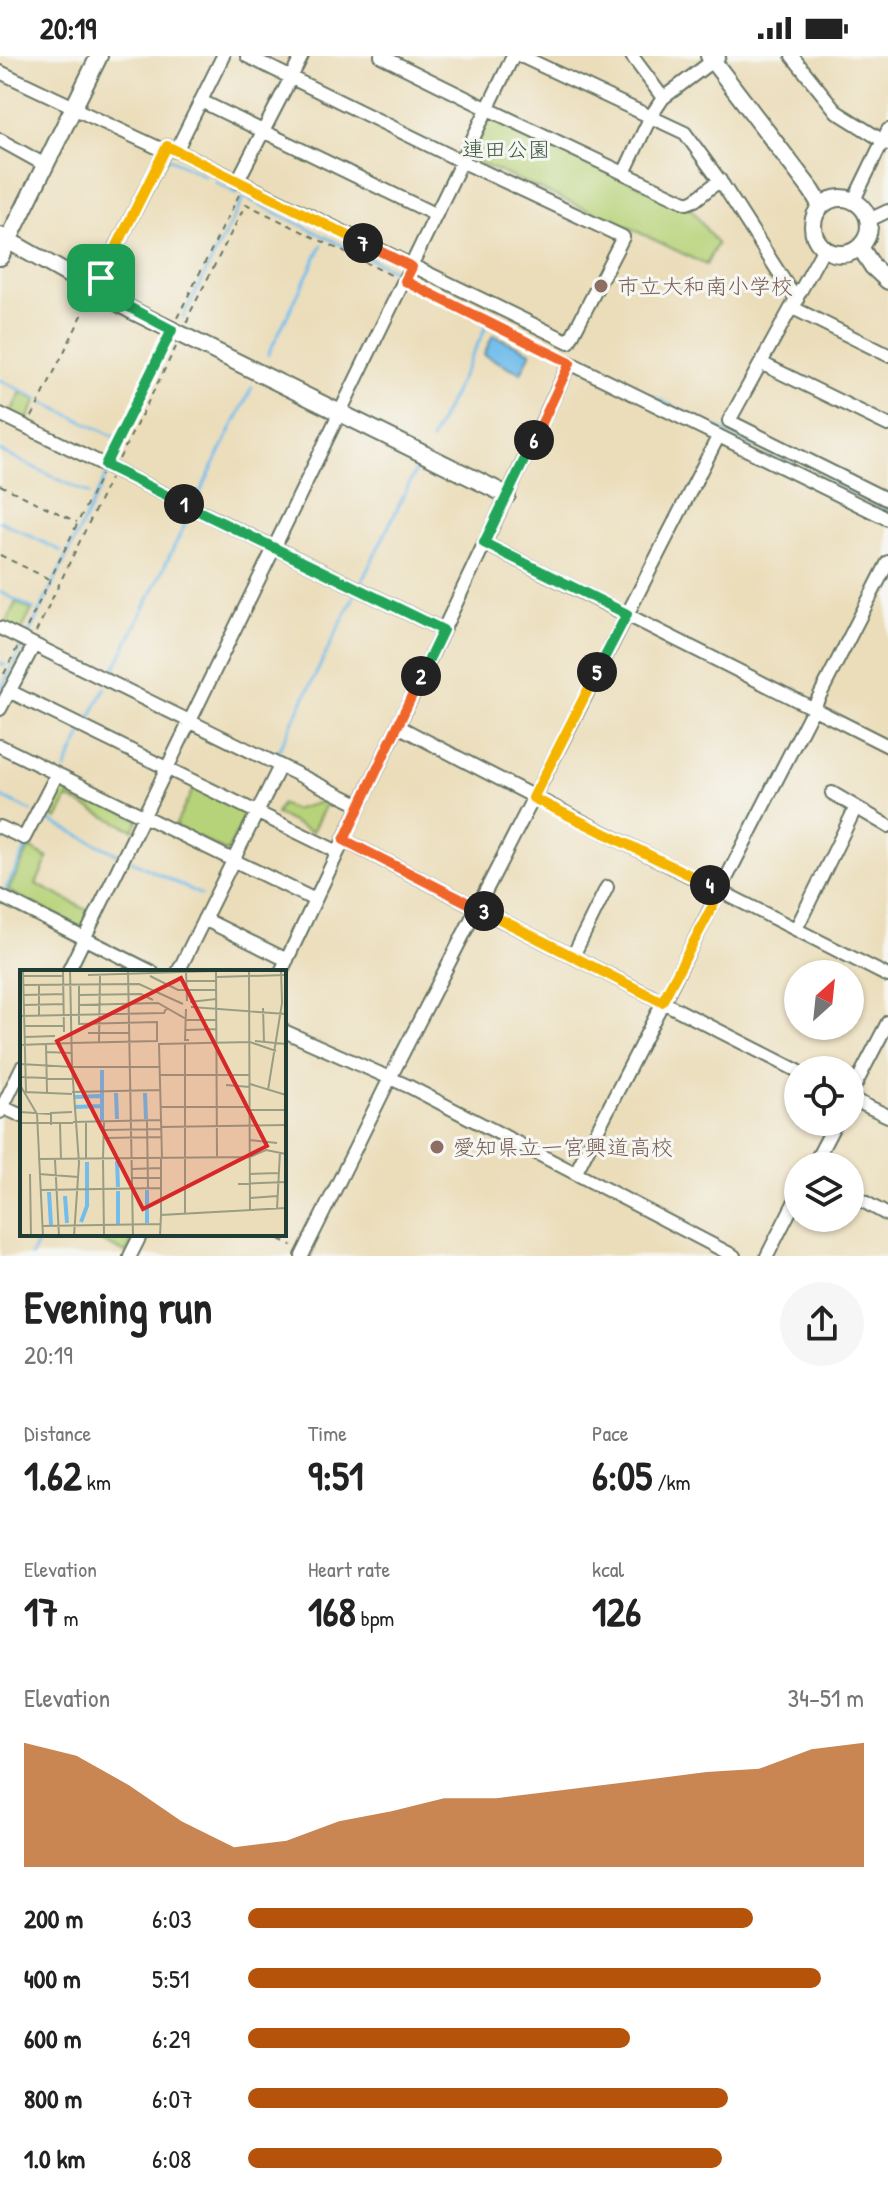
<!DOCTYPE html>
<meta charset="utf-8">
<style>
:root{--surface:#fff;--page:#f6f6f6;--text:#222;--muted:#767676;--accent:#b45309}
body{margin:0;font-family:"Patrick Hand","Klee One",sans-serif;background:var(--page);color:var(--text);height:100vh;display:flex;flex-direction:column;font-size:30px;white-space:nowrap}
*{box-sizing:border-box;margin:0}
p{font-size:26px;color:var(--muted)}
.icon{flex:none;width:44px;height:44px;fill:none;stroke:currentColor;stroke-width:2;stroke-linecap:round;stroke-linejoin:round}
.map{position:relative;height:1200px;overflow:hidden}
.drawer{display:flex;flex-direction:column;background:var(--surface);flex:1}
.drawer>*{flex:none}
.needle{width:52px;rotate:27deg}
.controls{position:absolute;left:784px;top:904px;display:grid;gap:16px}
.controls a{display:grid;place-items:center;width:80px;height:80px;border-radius:50%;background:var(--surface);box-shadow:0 2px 6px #0004;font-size:40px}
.pin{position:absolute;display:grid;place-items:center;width:68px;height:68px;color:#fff;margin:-34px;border-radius:16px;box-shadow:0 4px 12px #0006}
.km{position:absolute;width:40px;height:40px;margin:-20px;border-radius:50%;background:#222;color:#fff;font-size:22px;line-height:40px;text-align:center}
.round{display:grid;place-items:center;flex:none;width:84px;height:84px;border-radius:42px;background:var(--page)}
.summary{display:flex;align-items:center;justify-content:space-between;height:136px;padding:0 24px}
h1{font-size:44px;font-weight:700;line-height:60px}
.metrics{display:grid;grid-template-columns:repeat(3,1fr);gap:12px;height:136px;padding:8px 24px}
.metrics div{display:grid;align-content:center}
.metrics b{font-size:40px;font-weight:700}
.metrics small{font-size:22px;font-weight:400}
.metrics p{font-size:22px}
.chart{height:224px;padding:16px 24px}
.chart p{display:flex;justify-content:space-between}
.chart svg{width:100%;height:144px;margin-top:8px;fill:var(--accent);opacity:.7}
ul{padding:0 24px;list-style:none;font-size:26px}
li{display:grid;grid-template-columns:128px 96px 1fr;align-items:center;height:60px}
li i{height:20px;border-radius:10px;background:var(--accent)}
.status{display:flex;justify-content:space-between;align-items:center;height:56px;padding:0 40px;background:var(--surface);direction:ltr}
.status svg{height:22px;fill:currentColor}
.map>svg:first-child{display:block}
.green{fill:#b7d379;stroke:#6b8856;stroke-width:2}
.water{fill:#72bdeb;stroke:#487d90;stroke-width:2}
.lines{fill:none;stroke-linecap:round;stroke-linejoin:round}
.stream{stroke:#72bdeb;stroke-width:3}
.street-casing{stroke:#667563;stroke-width:16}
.secondary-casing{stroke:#667563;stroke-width:20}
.path{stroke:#667563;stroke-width:2;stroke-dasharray:6 6;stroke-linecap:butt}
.street{stroke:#fff;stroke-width:12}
.secondary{stroke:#fff;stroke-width:16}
.split-1-casing{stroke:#fff;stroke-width:16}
.split-2-casing{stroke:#fff;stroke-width:16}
.split-3-casing{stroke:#fff;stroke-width:16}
.split-4-casing{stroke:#fff;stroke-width:16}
.split-5-casing{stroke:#fff;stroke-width:16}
.split-6-casing{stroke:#fff;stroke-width:16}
.split-7-casing{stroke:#fff;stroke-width:16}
.split-8-casing{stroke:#fff;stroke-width:16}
.split-1{stroke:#22a559;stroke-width:10}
.split-2{stroke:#22a559;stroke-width:10}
.split-3{stroke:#f0652b;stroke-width:10}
.split-4{stroke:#f5b400;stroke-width:10}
.split-5{stroke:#f5b400;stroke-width:10}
.split-6{stroke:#22a559;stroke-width:10}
.split-7{stroke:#f0652b;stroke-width:10}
.split-8{stroke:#f5b400;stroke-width:10}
.education-dot{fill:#8d6e63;stroke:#f6f6f2;stroke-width:3}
.labels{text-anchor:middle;stroke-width:6;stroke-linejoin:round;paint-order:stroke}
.park-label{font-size:22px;fill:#3d5b42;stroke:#f6f6f2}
.education-label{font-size:22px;fill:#785e54;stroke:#f6f6f2;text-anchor:start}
.inset-river{fill:none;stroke:#72bdeb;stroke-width:4}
.inset-road{fill:none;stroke:#999d84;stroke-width:2}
.view{fill:#d62828;fill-opacity:0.15;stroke:#d62828;stroke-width:4}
.inset-edge{fill:none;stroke:#1f3d34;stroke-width:4}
</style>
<div class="status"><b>20:19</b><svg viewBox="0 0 49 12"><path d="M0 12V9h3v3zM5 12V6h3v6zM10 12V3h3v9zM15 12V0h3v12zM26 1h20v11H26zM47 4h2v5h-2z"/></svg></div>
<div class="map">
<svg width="888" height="1200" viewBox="0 0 888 1200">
<rect width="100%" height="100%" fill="#f6f6f2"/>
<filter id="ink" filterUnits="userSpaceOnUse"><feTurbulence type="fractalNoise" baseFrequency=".0125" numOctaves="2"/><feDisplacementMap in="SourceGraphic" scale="16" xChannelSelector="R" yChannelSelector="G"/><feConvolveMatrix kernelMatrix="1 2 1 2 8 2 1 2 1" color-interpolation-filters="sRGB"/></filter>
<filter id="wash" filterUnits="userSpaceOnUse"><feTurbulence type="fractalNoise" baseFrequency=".006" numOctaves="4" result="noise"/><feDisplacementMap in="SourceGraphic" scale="32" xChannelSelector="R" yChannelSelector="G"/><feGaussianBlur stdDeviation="1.8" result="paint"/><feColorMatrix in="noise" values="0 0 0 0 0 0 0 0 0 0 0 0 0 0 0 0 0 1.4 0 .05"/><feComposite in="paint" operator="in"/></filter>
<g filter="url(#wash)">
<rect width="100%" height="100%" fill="#ebddb9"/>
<path class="green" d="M491,60l201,94 25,34 -11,21 -76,-37 -160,-69z
M21,336l16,8 -11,22 -16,-8z
M16,546l16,8 -12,24 -16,-8z
M62,725l77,38 -6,11 -65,-32 -11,21 -11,-6z
M194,731l53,26 -20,39 -52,-26z
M328,744l-16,32 -36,-18 5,-10 12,6z
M29,792l19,10 -12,26 57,29 -8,17 -77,-39z
M87,1178h49l-10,19z"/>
<path class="water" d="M493,279l38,17 -10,21 -37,-18z"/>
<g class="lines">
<path class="stream" d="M166,101l39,19
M215,126l22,12
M409,222l479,233
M183,261l61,-120 159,78
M268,299l54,-110
M0,324l38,19
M43,346l72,35
M431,384l56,-115
M0,395l89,43
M111,409l58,-119
M194,449l58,-118
M0,465l61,30
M360,529l56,-115
M0,536l34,17
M27,581l81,-165
M0,607l5,2
M112,618l79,-162
M0,636l23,-48
M88,666l17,-34
M275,702l80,-164
M65,713l17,-35
M0,740l31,15
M42,761l75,37
M132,805l69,34
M6,833l42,-84
M31,1200l11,-22"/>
</g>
</g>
<g filter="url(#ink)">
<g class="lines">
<defs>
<path id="street" d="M381,0l107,53 199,94 8,-3 25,-20
M521,0l164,77 38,52 74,116
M632,0l31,42
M792,0l45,56 51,32
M0,16l74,35
M201,45l235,114
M73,52l92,43 2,-5 402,196 54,-105 -162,-76 -214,-105
M0,84l45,25
M176,95l47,-95
M624,117l27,-57 12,-18 56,-42
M237,126l65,-126
M854,144l34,-70
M869,164l19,-9
M824,192l-95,173 159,79
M95,233l70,-138
M793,252l95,47
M763,308l125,61
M0,358l443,216
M484,487l404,203
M0,572l360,177
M9,635l329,161
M0,653l34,-64
M398,670c162,86 327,167 490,250
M0,690l315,154
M832,737l56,33
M0,771l24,11 33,-64
M344,784l454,231
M0,840l152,76
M204,863l83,41
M796,873l60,-122
M573,900l34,-69
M68,916l445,-916
M178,916l102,-206
M281,916l289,-609 318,156
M284,975l126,56 324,169
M850,1039l38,-73
M850,1042l38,18
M0,1050l22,10
M0,1056l22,-45
M813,1110l23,-44
M576,1116l312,-610
M850,1138l38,21
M130,1200l11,-22
M302,1200l88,-178 328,-641
M767,1200l31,-61"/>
<path id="secondary" d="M709,0l103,135 9,15
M813 170a28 28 0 1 1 56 0a28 28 0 1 1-56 0Z
M0,180l131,74 376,185
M860,191l13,20 15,14
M0,201l99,-201"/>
</defs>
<use href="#street" class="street-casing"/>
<use href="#secondary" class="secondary-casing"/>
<path class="path" d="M413,230l145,72
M177,262l62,-123
M187,267l3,-10 56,-109 147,72
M32,361l57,-116
M110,399l56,-113
M119,403l57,-112
M0,429l77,37
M0,499l49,24
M27,571l74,-152
M36,576l74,-153
M4,618l13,-26
M269,1178l23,11"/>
<use href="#street" class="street"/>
<use href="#secondary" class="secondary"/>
</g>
</g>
<g class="lines" filter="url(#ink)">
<defs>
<path id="split-1" d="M101,222l-6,11 77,41 -67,135 79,39"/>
<path id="split-2" d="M184,448l259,126 -22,46"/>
<path id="split-3" d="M421,620l-77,164 140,71"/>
<path id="split-4" d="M484,855l178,91 59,-112 -11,-5"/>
<path id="split-5" d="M597,616l-64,126 177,87"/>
<path id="split-6" d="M534,384l-50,103 143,71 -30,58"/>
<path id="split-7" d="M363,187l49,24 -7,14 165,82 -36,77"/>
<path id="split-8" d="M101,222l66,-132 196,97"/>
</defs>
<use href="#split-1" class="split-1-casing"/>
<use href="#split-2" class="split-2-casing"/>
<use href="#split-3" class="split-3-casing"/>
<use href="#split-4" class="split-4-casing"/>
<use href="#split-5" class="split-5-casing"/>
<use href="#split-6" class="split-6-casing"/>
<use href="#split-7" class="split-7-casing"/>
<use href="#split-8" class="split-8-casing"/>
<use href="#split-1" class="split-1"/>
<use href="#split-2" class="split-2"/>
<use href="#split-3" class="split-3"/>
<use href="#split-4" class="split-4"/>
<use href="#split-5" class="split-5"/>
<use href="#split-6" class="split-6"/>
<use href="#split-7" class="split-7"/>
<use href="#split-8" class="split-8"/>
</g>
<g class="education-dot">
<circle cx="601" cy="230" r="8"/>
<circle cx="437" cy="1091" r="8"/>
</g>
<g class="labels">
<g class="park-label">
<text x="506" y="101">連田公園</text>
</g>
<g class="education-label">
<text x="617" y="238">市立大和南小学校</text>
<text x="453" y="1099">愛知県立一宮興道高校</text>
</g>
</g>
<g transform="translate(20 914)">
<rect width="266" height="266" fill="#ebddb9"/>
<path class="inset-river" d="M82,100v51M96,123l1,26M125,123l1,26M55,127l25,-1M55,137l26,-1M97,191l1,26M127,220v33M98,221v33M29,222l2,33M45,226l2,27M61,252l6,-16v-44"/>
<path class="inset-road" d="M3,0l3,122M43,0l1,62M108,0l5,266M196,0l1,186M229,0l1,240M166,1l1,30M68,5l128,-4M4,6h39M130,6l28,14h38M196,7l70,-2M167,11h29M4,15l115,-1 44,20M19,15v31M4,25l40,-1M59,25l62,-1 12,6M170,32l26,-3M4,35l40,-1M59,35l79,-2 28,16M171,37l95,7M243,38l1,34M166,39l-1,31h4M0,46l144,-3 3,-6M166,50h31M5,56h39M166,60l31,-1M68,63h41M5,67l30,-1M235,71l31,3M79,72l1,-67M51,73l86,-2v-19l-78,2v-39M165,73v170M26,74l1,49M0,75l51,-2M26,82l25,1M0,94l52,3 -2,-97M140,105h90M0,107l52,2M230,114l36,11M0,115l17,29 6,122M206,115l24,2M248,120l14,-87 -1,-33M5,122l47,2M52,122l88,-2M141,137h89M230,140h36M0,142l30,2M127,151l1,67M53,152l88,-2M66,152v37M0,153h53M40,154l1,36M31,155v-12l21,-1M141,157l125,-2M84,160l57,-1M84,168l57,-1M230,170l27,3M142,188l-3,-114 91,-2 26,9M18,189l212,-2 16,-7 20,4M83,189l1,77M83,189l1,-38M35,190l4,76M112,199l29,-1M10,204l1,62M19,204l39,3M230,204l28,-1M112,208h29M218,214l48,-2M20,220l121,-2M230,228l27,-2M257,239l3,-57M141,245v-57M22,256l118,-2M54,266l5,-73 -7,-96h87M140,266l1,-21 125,-7"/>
<path class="view" d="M161,8l86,168 -124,63 -86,-168z"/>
<rect width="266" height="266" class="inset-edge"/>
</g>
</svg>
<div class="controls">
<a><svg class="needle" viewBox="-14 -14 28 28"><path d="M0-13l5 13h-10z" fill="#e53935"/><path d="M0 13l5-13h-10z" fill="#767676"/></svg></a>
<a><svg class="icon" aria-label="locate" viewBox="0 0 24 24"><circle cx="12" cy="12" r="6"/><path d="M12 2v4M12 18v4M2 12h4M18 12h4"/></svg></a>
<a><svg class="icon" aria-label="layers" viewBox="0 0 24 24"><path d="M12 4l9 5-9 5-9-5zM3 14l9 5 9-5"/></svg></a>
</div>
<div class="pin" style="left:101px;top:222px;background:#1e9e55"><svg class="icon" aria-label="arrive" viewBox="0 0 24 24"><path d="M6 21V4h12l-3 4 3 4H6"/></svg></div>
<b class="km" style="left:184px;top:448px">1</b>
<b class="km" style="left:421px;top:620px">2</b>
<b class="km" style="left:484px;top:855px">3</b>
<b class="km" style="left:710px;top:829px">4</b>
<b class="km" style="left:597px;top:616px">5</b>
<b class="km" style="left:534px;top:384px">6</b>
<b class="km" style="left:363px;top:187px">7</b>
</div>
<section class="drawer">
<div class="summary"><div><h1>Evening run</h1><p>20:19</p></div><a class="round"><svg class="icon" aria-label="share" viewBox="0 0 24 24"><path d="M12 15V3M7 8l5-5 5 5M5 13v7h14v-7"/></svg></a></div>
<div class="metrics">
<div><p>Distance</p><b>1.62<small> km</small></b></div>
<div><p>Time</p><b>9:51</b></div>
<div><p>Pace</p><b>6:05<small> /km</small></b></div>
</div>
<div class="metrics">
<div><p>Elevation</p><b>17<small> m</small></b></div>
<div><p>Heart rate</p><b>168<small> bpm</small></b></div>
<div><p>kcal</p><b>126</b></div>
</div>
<div class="chart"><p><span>Elevation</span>34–51 m</p>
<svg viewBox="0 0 160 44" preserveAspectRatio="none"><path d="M0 44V6L10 10L20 19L30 30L40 38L50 36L60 30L70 27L80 23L90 23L100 21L110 19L120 17L130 15L140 14L150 8L160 6V44z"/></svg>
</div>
<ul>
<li><b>200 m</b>6:03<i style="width:82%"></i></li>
<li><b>400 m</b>5:51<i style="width:93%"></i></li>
<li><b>600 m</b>6:29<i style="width:62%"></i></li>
<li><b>800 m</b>6:07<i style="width:78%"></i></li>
<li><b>1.0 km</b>6:08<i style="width:77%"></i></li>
</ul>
</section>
